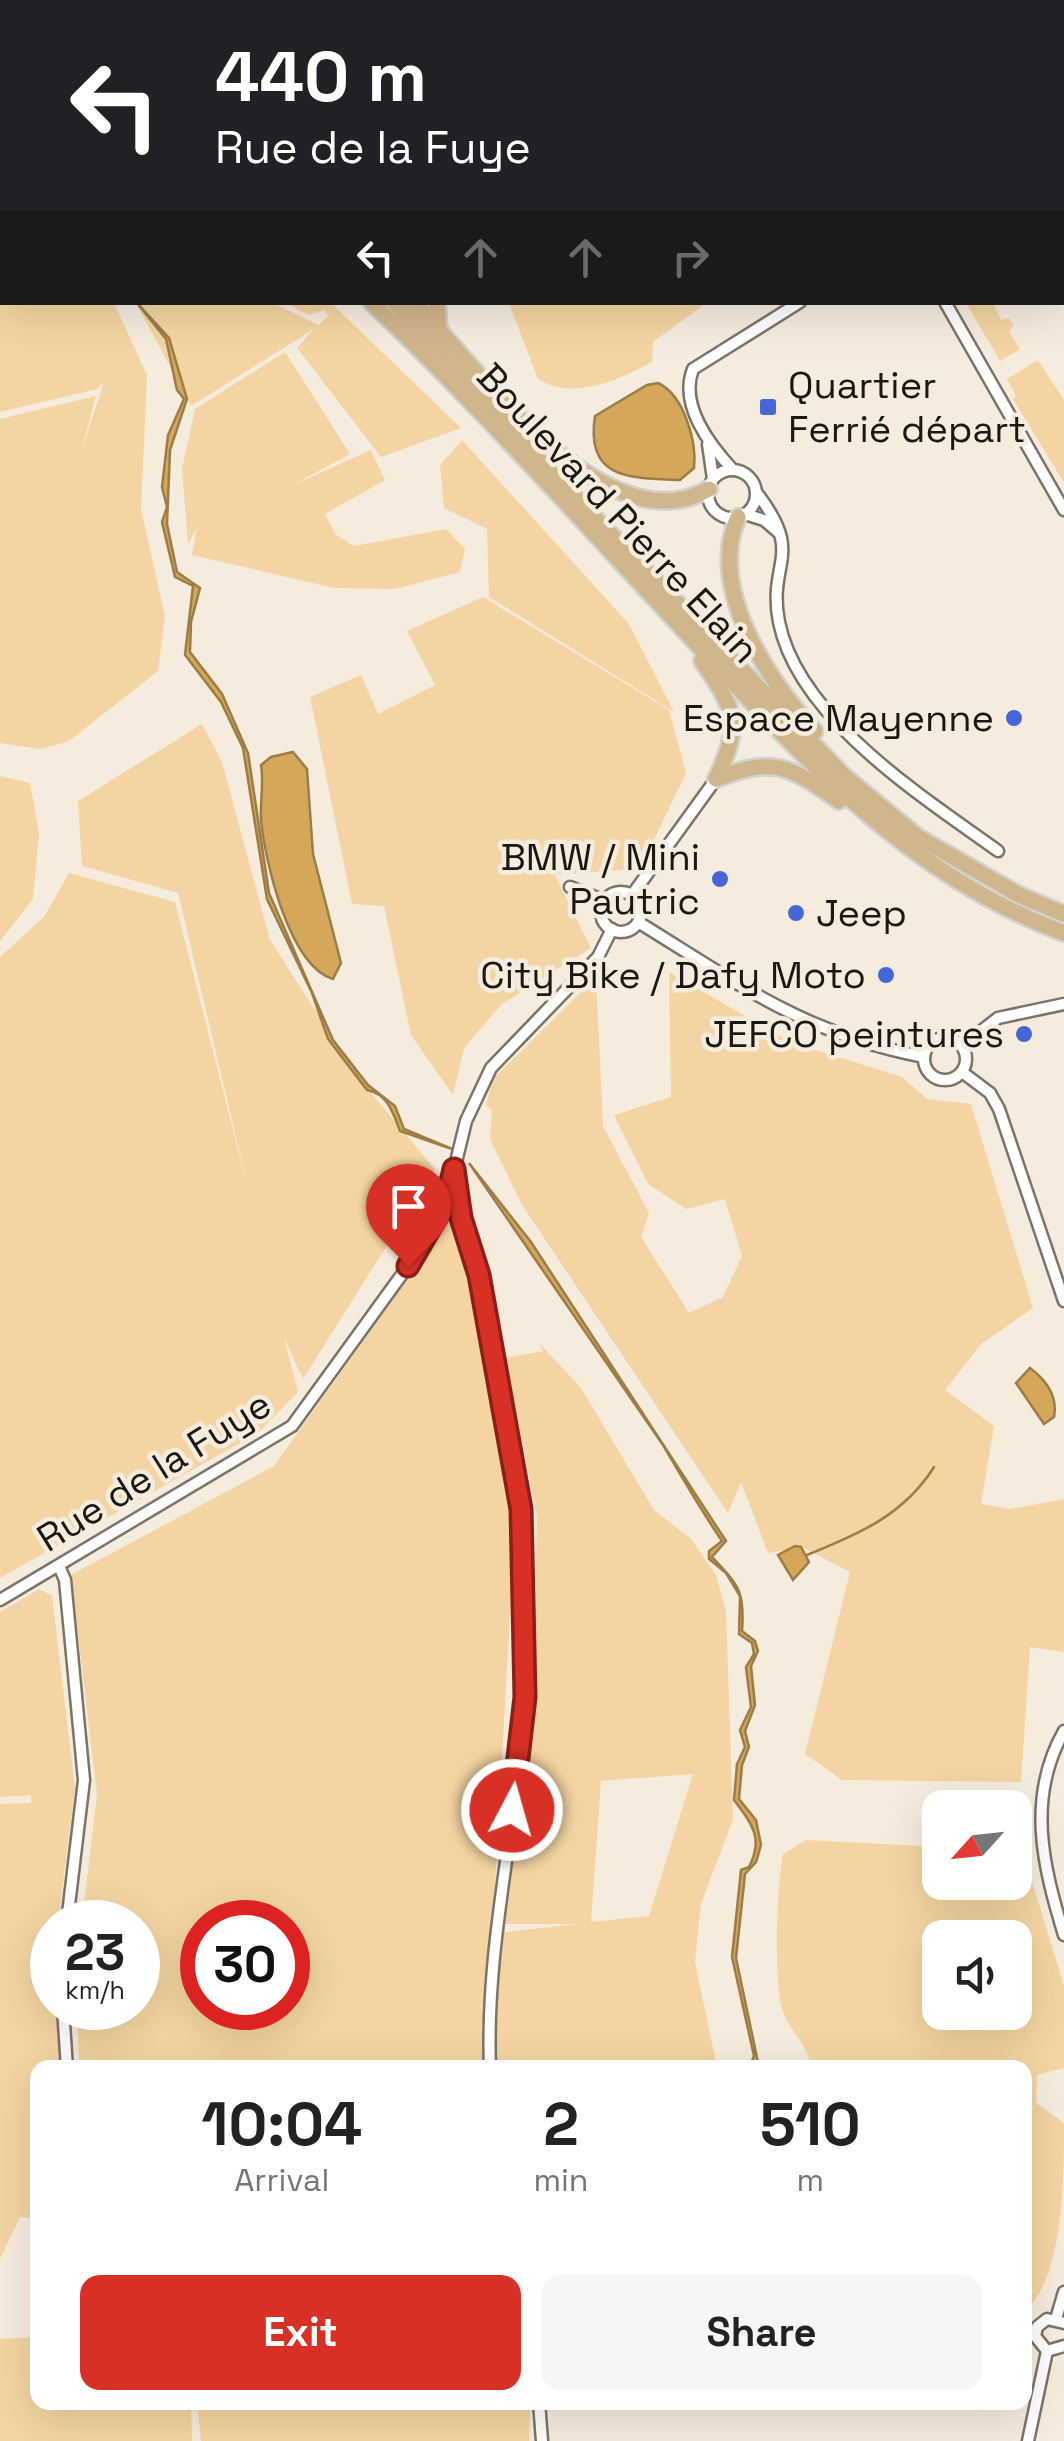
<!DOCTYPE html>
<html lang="en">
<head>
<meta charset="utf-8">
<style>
	:root { --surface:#fff; --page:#f6f6f6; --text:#222; --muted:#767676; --accent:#d93025 }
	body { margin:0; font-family:"Space Grotesk",sans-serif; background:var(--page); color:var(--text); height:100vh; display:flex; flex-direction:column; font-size:38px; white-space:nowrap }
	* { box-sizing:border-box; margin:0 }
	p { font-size:32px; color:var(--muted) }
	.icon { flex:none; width:55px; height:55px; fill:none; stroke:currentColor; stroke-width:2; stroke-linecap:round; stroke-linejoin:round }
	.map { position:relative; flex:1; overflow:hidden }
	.sheet { position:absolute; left:30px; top:2060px; width:1002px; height:350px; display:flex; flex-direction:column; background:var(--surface); border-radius:20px; box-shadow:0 10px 40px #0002 }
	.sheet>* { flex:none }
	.banner { position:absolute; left:0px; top:0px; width:1065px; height:305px; box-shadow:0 10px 40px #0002; background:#202124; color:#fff; overflow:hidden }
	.needle { width:65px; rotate:243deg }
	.buttons { position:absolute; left:922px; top:1790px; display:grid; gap:20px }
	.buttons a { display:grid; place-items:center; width:110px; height:110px; border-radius:20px; background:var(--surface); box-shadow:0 10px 40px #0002; font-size:50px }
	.speed { position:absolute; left:30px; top:1900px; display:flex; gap:20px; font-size:50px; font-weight:700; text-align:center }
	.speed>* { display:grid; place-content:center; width:130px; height:130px; border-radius:50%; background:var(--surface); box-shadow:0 10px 40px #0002; line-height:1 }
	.speed small { font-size:25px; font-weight:400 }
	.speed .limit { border:15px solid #d22; background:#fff; color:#111 }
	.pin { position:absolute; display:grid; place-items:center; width:85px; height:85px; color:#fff; margin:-102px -42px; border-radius:50% 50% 50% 0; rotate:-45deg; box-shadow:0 0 10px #0007 }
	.pin .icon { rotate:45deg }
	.me { position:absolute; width:110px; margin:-55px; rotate:6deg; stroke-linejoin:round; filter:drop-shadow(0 0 8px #0008) }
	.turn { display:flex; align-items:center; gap:35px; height:210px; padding:0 50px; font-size:45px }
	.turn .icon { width:130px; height:130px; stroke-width:2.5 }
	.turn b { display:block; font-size:70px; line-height:85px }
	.lanes { display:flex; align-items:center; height:95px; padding:0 50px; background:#0003; justify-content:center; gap:50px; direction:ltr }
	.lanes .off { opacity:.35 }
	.eta { display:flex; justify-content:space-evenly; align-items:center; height:170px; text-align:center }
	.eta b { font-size:60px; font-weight:700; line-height:70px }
	.action { display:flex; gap:20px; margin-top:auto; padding:20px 50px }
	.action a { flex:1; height:115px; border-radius:20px; background:var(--accent); color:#fff; font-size:40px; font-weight:700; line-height:115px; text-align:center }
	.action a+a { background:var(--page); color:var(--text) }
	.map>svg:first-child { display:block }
</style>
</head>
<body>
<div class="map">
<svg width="1064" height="2441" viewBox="0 0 1064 2441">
	<rect width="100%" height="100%" fill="#f6ecde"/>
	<!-- green -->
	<g fill="#f4d4a2" fill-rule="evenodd">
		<path d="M528,0H876L877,2H526Z"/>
		<path d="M0,112L2,302L114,303L147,375L141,509L165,616L158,671L69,741L40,749L0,743V419L96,396L81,452L104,382L97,389L0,412Z"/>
		<path d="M136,303H272L319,325L329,315L324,310L308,315L286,303H331L461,428L381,457L297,348L314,329L191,406Z"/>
		<path d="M509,303V302L706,303L653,342L652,362C619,380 574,401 538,379Z"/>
		<path d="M966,303H993L1001,320L1009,318L1014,325L1009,331L1020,349L1000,361Z"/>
		<path d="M285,352L350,454L293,485L371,450L385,480L325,514L336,535L354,546L446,529L465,549L460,572L395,589L334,588L192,555L197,527L188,544L182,469L195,409Z"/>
		<path d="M1038,360L1064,400V483L1013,399L1016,396L1007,379Z"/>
		<path d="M462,440L629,624L674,712L489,597L487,529L444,508L440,465Z"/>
		<path d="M483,597L669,710L686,773L651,846L623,870L555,875L591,948L502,1004L464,1048L453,1095L411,1035L384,906L352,904L310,697L361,675L378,714L435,685L407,631Z"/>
		<path d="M202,724L222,762L270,940L361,1081L435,1169L303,1379L284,1337L298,1392L258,1433L0,1578V957L44,917L69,873L175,902L250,1196L178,893L82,866L78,801Z"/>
		<path d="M0,776L30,783L39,833L33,899L0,941Z"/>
		<path d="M669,972L790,1042L902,1077L927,1099L971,1104L1033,1308L981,1344L945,1390L994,1426L981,1504L1010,1509L1064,1499V1652L1030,1647L1021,1782L842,1780L805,1754L850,1572L802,1547L768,1553L741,1482L728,1513L522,1205L490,1139L492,1111L486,1105L493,1079L596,977L603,1126L649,1213L641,1237L689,1313L723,1297L742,1256L725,1199L686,1209L648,1184L614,1115L671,1097Z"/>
		<path d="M454,1214L515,1522L485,2067H79L77,2008H138V1922H82L97,1794L71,1575L274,1466ZM202,1922H288V2008H202Z"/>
		<path d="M539,1343L581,1388L654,1510L691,1539L716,1575L726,1612L733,1819L701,1904L695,1962L717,2067L490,2068L498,1933L577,1924H499L532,1737L537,1517L506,1358L543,1351ZM693,1774L649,1916L591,1922L601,1781Z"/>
		<path d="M39,1589L52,1596L75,1787L58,1922H52V2008H57L60,2067L38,2068L37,2218L20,2217L0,2259V1804L31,1803V1795L0,1797V1612Z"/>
		<path d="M806,1840L940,1847V1882H1015V1851L1023,1852L1064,1986V2068L1037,2075L1036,2103L1064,2123C1064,2179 1064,2273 1026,2311L1025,2068L811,2067C806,2040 791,2034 783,2012C773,1981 777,1886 783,1854ZM940,1938H1015V2012H940Z"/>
		<path d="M37,2337L38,2402L191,2403L192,2441H0V2339Z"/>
		<path d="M197,2403H530L529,2441H201Z"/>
	</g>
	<!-- water -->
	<g fill="#d5a75b" stroke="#9d7c45" stroke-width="2.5">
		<path d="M137,303L169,338L187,399L170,450L167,524L177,572L200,588L191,622L190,652L222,694L248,753L269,893L333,1040L368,1085L395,1106L404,1129L452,1149L400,1131C393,1113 388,1094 367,1090L328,1039L312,993L267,899L243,748L221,702L185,655L193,586L175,577L162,522L167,507L162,487L168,435L184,399L177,390L166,339Z"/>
		<path d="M658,383C684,395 697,442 694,468L680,480C630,478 585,480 595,416L647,385Z"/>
		<path d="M293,752L307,769L313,854L341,963L333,979C289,966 265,861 261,820C260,802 264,783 261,765L271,757Z"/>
		<path d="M469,1163L531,1242L726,1541L712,1557C739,1586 745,1591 742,1631L755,1641L758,1651L751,1666L755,1705L745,1731L749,1747L742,1765L739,1799L756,1820L761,1845L756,1862L745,1874L736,1958L759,2067L750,2065L754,2056L732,1957L741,1870L749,1867C764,1838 752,1824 734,1800L737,1764L745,1747L740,1730L751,1707L746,1667L754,1654L752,1643L739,1634L740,1596L726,1573L709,1559V1551L722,1541C700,1509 683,1479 663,1445Z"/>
		<path d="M1030,1368C1046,1380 1058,1396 1054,1417L1044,1424L1016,1383Z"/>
		<path d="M795,1546L801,1547L809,1562L793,1580L778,1555Z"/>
	</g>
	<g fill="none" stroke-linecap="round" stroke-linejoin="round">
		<!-- stream -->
		<path stroke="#9d7c45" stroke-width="2.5" d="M807,1555C859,1534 904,1515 934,1467"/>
		<defs>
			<g id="street">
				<path d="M424,0L427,2"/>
				<path d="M253,2L254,0"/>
				<path d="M945,302L1064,510"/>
				<path d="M708,444L713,479"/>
				<path d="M733,470C709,444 679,405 693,369L800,302"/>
				<circle cx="732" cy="494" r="24"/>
				<path d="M756,492C806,556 767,561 779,622C798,718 923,797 998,851"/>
				<path d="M745,514L764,520L778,532"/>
				<path d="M570,887L605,901"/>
				<circle cx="621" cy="912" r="20"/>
				<path d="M632,895L716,779"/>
				<path d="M638,922C739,984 804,1034 924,1057"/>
				<circle cx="945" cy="1059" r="21"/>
				<path d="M962,1046L998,1018L1064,1004"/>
				<path d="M962,1072L990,1093L999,1109L1064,1301"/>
				<path d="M455,1175C460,1211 471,1243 479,1278C510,1415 533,1557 525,1698C518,1821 485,1944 490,2068"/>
				<path d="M59,1566L65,1580L84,1780L67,1922"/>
				<path d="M0,1600L292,1426L408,1266L447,1199L466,1121L491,1068L598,957L612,929"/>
				<path d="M1064,1731C1026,1798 1043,1866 1064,1935"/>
				<path d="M63,2008L67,2068"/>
				<path d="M1056,2319L1064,2292"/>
				<path d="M1064,2323L1047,2319L1037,2327L1035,2336L1047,2351L1064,2346"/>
				<path d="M539,2402L542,2441"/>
				<path d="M1028,2441L1047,2351"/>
			</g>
			<path id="secondary" d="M499,2L501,0"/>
			<g id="primary">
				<path d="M0,63L2,64"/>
				<path d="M0,82L2,83"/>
				<path d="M371,302C485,411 590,530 697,644C806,760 911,877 1064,933"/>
				<path d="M394,302L538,459L844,776L918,837L1019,895L1064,914"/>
				<path d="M414,302C476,367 605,549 709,489"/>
				<path d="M437,302L439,328"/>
				<path d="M738,517C707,587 767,681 815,731"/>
				<path d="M702,661C736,711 742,723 716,779"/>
				<path d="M716,779C775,756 789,766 839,801"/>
			</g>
		</defs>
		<!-- street casing -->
		<use href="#street" stroke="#7c7467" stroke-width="15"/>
		<!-- secondary casing -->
		<use href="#secondary" stroke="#7c7467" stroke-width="19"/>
		<!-- primary casing -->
		<use href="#primary" stroke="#d1d1d0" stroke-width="20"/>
		<!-- street -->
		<use href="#street" stroke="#fff" stroke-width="10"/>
		<!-- secondary -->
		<use href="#secondary" stroke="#e7dac5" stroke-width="14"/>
		<!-- primary -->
		<use href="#primary" stroke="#cfb68b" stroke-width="15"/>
	</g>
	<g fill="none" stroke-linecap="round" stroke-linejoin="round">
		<defs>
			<path id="route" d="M408,1266L447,1199L454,1169L461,1218L479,1275L521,1509L525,1697L512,1810"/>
		</defs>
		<!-- route casing -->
		<use href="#route" stroke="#8d1f18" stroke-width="25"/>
		<!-- route -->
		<use href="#route" stroke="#d93025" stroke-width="18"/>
	</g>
	<!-- markers -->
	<g fill="#4566d9" stroke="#f6ecde" stroke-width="4">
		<rect x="758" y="397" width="20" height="20" rx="5"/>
		<circle cx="1014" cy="718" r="10"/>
		<circle cx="720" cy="879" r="10"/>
		<circle cx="796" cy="913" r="10"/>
		<circle cx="886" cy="975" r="10"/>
		<circle cx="1024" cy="1034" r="10"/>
	</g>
	<g text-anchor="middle" stroke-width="9" stroke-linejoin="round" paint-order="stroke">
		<!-- poi labels -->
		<g font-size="38" fill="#1b1712" stroke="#f6ecde" text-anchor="end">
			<text x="788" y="398" text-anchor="start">Quartier<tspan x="788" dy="44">Ferrié départ</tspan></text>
			<text x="994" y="731">Espace Mayenne</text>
			<text x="700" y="870">BMW / Mini<tspan x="700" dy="44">Pautric</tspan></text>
			<text x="816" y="926" text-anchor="start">Jeep</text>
			<text x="866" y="988">City Bike / Dafy Moto</text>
			<text x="1004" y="1047">JEFCO peintures</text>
		</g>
		<!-- street labels -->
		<g font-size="38" fill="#1b1712" stroke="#f6ecde">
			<text transform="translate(618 513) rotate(47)" y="13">Boulevard Pierre Elain</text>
			<text transform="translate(154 1471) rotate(-32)" y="13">Rue de la Fuye</text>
		</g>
	</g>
</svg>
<div class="buttons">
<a><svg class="needle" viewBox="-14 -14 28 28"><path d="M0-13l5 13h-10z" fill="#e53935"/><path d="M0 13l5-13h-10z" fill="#767676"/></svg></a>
<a><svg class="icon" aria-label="sound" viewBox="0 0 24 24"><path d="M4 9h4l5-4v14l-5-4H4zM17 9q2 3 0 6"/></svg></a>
</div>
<div class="speed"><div>23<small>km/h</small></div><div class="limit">30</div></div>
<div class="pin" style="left:408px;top:1266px;background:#d93025"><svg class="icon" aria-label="arrive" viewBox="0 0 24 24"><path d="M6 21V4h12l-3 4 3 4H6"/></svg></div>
<svg class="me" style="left:512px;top:1810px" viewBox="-20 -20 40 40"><circle r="17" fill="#d93025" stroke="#fff" stroke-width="3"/><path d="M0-11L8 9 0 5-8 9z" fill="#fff"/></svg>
<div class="banner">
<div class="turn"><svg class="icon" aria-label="left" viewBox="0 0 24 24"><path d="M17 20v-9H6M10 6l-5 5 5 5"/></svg><div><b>440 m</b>Rue de la Fuye</div></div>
<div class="lanes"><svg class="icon" aria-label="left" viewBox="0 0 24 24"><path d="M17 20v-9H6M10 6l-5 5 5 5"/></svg><svg class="icon off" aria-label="ahead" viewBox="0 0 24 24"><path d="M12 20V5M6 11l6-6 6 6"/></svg><svg class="icon off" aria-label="ahead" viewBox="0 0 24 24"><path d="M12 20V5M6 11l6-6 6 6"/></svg><svg class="icon off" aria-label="right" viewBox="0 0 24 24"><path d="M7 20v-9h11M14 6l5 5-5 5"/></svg></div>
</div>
<section class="sheet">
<div class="eta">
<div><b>10:04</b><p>Arrival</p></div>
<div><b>2</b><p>min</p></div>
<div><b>510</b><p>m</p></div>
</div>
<div class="action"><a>Exit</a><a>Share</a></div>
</section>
</div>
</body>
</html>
